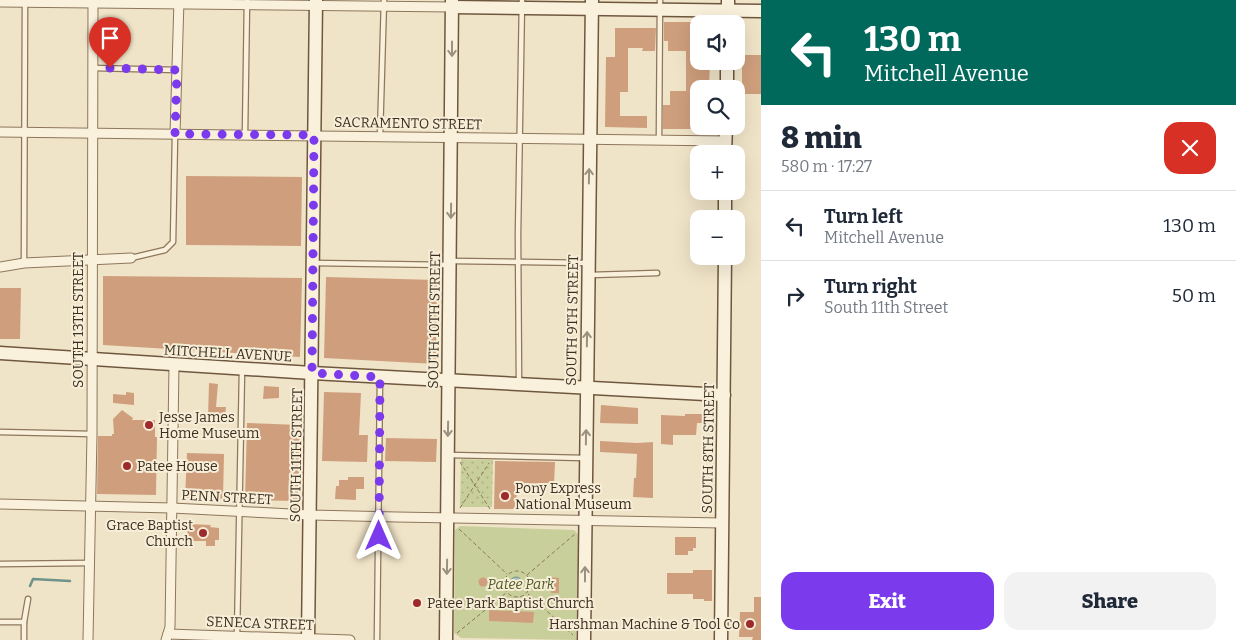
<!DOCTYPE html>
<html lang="en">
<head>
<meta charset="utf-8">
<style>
	:root { --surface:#fff; --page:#f2f2f3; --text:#1f2937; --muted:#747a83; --line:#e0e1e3; --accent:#7c3aed }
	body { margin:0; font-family:Bitter,serif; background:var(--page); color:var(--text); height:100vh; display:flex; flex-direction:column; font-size:19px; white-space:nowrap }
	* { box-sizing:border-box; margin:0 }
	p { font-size:16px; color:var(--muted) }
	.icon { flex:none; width:28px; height:28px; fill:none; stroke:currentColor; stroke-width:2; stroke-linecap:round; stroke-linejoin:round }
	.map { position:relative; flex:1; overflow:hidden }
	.sheet { display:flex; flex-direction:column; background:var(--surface); width:475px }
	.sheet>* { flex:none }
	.banner { background:#00695c; color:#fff; overflow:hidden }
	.buttons { position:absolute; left:690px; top:15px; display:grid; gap:10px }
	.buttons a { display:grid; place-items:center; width:55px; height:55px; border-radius:10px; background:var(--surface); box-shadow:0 5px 20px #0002; font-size:25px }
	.pin { position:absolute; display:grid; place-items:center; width:42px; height:42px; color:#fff; margin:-51px -21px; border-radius:50% 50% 50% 0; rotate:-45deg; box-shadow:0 0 5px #0007 }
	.pin .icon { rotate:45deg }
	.me { position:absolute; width:55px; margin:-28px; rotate:0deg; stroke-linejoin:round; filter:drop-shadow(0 0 4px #0008) }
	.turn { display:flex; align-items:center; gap:18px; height:105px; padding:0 20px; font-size:22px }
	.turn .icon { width:65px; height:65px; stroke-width:2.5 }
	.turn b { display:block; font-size:35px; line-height:42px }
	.round { display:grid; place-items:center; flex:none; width:52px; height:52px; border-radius:15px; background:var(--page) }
	.summary { display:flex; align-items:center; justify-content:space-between; height:85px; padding:0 20px }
	h1 { font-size:30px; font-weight:800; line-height:38px }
	.primary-button { display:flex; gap:10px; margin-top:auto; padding:10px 20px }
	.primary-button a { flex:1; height:58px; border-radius:15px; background:var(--accent); color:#fff; font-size:20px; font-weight:800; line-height:58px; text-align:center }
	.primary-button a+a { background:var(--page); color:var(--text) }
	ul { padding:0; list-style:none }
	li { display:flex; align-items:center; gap:15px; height:70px; padding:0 20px; border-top:1px solid var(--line) }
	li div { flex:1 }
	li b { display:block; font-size:19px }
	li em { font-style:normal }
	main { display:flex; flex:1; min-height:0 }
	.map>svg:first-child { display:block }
</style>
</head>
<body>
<main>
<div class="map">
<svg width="761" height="640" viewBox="0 0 761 640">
	<defs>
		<pattern id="garden-dots" width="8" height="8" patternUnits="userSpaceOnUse" patternTransform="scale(1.25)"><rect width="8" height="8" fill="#c9cf9b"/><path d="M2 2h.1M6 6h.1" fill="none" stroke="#aeb285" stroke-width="1.8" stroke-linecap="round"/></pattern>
		<pattern id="water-waves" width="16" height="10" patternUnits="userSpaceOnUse" patternTransform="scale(1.25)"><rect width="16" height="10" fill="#a9c4bc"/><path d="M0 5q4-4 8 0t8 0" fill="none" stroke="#8ba098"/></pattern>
	</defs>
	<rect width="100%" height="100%" fill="#f0e4c8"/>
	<!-- park -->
	<path fill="#c9cf9b" d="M460,526L574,530L579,535L576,640L461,638L454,633L455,530Z"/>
	<!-- garden -->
	<path fill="url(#garden-dots)" d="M461,459L493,460L492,507H460Z"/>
	<!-- water -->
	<circle fill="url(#water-waves)" stroke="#6f938a" cx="516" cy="583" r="6"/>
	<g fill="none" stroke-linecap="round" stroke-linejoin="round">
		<!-- stream -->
		<path stroke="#6f938a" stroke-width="2.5" d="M30,586L33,579L70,581"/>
	</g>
	<!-- building -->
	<g fill="#cf9f7d">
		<path d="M664,22H699V61H710L709,89H699V129H663V105H670V91H686V51H668V41H664Z"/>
		<path d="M615,28H656L655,51H642L643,48H628V92H620V116H647V128L605,127L606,57H615Z"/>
		<rect x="742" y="55" width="19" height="39"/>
		<path d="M186,176L302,177L301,246L186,245Z"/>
		<path d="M103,276L302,278L300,357L103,345Z"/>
		<path d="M326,277L437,280L436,364L324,358Z"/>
		<path d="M0,288H21L20,339H0Z"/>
		<path d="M209,383L218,384L216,407H226L225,418L208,417Z"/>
		<path d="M264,386L279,387V398L263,399Z"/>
		<path d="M126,392L134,393V405L113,403V394L126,395Z"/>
		<path d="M324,392L361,393L359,435H368L367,462L322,461Z"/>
		<path d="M601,405L638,408V424L600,423Z"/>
		<path d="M122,410L133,418L132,420H155V437H157L156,495L97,494L98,436H112V434H114L113,419Z"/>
		<path d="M685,414H703V423H697L696,435H673V445L661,444V415L685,416Z"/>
		<path d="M247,423L300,425L298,501L245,500Z"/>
		<path d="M386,438L437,439L436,462L385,461Z"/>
		<path d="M600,441L637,443L653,442V498L633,497L634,478H636L637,454L600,452Z"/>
		<path d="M187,453L224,454L223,499L185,498Z"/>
		<path d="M495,461L555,462L554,484L517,483L516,509H494Z"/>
		<path d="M348,477H364V489H356V500L335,499L336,486H339V480H348Z"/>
		<path d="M188,524L211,525L210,527L219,528V540H215V546H206V541H193V548H183L184,539H187Z"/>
		<path d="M675,537H696V548H693V551H688V555H675Z"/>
		<path d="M693,570H712V601H704V599H693V594H667V573H693Z"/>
		<path d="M551,577L559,578V593H551Z"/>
		<circle cx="483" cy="582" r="4.5"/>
		<path d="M754,597H761V640H752L753,637H739L740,612H754Z"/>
		<path d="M489,610L534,612L533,623L489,621Z"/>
	</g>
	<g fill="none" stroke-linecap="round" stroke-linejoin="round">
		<defs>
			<g id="lane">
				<path d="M93,68L177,70"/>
				<path d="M245,134L247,0"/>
				<path d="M380,136L384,0"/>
				<path d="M659,140L660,0"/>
				<path d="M131,258L165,250L173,242L175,135"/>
				<path d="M452,261L587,263"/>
				<path d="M24,263L25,2"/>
				<path d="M314,263L449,265"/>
				<path d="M591,275L657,273"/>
				<path d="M519,383L518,235L522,0"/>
				<path d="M0,432L92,434"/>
				<path d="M449,455L584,458"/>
				<path d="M0,564L89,563"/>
				<path d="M0,622H24"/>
				<path d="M237,636L242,370"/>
				<path d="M24,640V622L28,599"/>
				<path d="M377,640L380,378"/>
			</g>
			<g id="street">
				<path d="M0,2L452,7"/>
				<path d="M0,132L726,141"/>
				<path d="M175,134L179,0"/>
				<path d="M0,267L24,263L131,258"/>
				<path d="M0,504L172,508L311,515L397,517L722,523"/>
				<path d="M168,634L350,640"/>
				<path d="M88,640L92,434L93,0"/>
				<path d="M166,640L170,627L174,365"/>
			</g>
			<g id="secondary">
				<path d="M452,7L761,11"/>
				<path d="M728,24V0"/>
				<path d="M727,89V61"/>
				<path d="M725,154L726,126"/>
				<path d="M725,219V191"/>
				<path d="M0,353L312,373L724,395"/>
				<path d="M308,640L316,0"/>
				<path d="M446,640L452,0"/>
				<path d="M584,640L592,0"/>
				<path d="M721,640L725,256"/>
			</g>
		</defs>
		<!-- lane casing -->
		<use href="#lane" stroke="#8d765c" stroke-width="7"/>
		<!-- street casing -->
		<use href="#street" stroke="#8d765c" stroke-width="11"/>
		<!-- secondary casing -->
		<use href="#secondary" stroke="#6f573f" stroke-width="15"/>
		<!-- path -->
		<g stroke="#8d765c" stroke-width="1" stroke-dasharray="4 2.5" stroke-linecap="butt">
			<path d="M460,462L490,509"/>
			<path d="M460,508L489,463"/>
			<path d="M459,529L507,574"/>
			<circle cx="517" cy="584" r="13"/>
			<path d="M527,575L575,534"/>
			<path d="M488,582L503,584"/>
			<path d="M528,594L573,635"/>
			<path d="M457,633L506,593"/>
		</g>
		<!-- lane -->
		<use href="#lane" stroke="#faf1dc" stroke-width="4.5"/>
		<!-- street -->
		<use href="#street" stroke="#faf1dc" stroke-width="9"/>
		<!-- secondary -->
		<use href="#secondary" stroke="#faf1dc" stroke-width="12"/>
	</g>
	<!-- one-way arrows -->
	<defs><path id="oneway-shaft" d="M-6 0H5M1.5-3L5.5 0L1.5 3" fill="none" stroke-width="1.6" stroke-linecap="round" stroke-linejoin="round" transform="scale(1.25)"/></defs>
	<g stroke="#9c907e">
		<use href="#oneway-shaft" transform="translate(452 49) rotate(90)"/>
		<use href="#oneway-shaft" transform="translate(589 176) rotate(-89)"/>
		<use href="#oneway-shaft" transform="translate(451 211) rotate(91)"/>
		<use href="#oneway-shaft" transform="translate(587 339) rotate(-89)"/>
		<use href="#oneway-shaft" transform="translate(448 429) rotate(91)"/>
		<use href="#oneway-shaft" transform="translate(586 437) rotate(-89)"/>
		<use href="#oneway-shaft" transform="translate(447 567) rotate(91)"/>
		<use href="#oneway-shaft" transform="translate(585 574) rotate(-90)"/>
	</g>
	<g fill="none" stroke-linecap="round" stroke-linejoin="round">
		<!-- route -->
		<path stroke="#7c3aed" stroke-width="9" stroke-dasharray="0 16.2" d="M110,68L177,70L175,134L314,135L312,373L380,377L379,536"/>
	</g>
	<!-- markers -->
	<g fill="#9e2a2b" stroke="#f7eed8" stroke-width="2">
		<circle cx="149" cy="425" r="5"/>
		<circle cx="127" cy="466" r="5"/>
		<circle cx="505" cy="496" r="5"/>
		<circle cx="203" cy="533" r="5"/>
		<circle cx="417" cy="603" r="5"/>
		<circle cx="750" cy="624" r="5"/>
	</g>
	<g text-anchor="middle" stroke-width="4" stroke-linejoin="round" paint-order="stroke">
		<!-- street labels -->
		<g font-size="14" fill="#3d2e20" stroke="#f7eed8">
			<text transform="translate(408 123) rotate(1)" y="5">SACRAMENTO STREET</text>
			<text transform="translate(78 320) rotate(-90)" y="5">SOUTH 13TH STREET</text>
			<text transform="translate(434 320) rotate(-89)" y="5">SOUTH 10TH STREET</text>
			<text transform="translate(572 320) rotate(-89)" y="5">SOUTH 9TH STREET</text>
			<text transform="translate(228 353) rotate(3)" y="5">MITCHELL AVENUE</text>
			<text transform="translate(708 448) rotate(-89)" y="5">SOUTH 8TH STREET</text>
			<text transform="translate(296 455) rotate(-89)" y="5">SOUTH 11TH STREET</text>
			<text transform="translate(227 497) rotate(3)" y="5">PENN STREET</text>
			<text transform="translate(260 623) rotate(2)" y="5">SENECA STREET</text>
		</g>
		<!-- poi labels -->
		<g font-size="14" fill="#3d2e20" stroke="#f7eed8" text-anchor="start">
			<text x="159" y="422">Jesse James<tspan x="159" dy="16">Home Museum</tspan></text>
			<text x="137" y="471">Patee House</text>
			<text x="515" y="493">Pony Express<tspan x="515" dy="16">National Museum</tspan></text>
			<text x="193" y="530" text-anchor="end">Grace Baptist<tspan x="193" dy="16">Church</tspan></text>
			<text x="427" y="608">Patee Park Baptist Church</text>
			<text x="740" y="629" text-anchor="end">Harshman Machine &amp; Tool Co</text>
		</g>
		<!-- park labels -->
		<g font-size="14" font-style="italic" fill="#4d5a26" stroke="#f7eed8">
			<text x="521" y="589">Patee Park</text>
		</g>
	</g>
</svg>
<div class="buttons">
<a><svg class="icon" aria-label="sound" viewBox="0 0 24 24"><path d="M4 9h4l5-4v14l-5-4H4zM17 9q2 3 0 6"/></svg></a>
<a><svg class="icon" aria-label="search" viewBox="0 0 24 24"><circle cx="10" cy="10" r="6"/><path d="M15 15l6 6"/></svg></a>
<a>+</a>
<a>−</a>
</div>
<div class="pin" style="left:110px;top:68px;background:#d93025"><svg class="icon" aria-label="arrive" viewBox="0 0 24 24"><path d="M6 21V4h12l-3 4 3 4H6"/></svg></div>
<svg class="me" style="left:379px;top:536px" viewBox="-20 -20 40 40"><path d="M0-17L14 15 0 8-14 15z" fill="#7c3aed" stroke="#fff" stroke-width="4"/></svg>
</div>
<section class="sheet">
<div class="banner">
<div class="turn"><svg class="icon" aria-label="left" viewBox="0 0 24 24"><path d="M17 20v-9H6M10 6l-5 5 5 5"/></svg><div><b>130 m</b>Mitchell Avenue</div></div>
</div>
<div class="summary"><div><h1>8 min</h1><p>580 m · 17:27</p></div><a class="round" style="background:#d93025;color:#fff"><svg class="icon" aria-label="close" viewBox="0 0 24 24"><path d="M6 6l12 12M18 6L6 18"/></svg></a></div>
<ul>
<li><svg class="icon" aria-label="left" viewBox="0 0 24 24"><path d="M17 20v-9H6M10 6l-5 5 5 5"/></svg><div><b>Turn left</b><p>Mitchell Avenue</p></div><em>130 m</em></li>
<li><svg class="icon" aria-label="right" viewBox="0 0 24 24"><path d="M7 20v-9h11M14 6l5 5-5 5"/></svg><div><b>Turn right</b><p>South 11th Street</p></div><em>50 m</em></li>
</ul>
<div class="primary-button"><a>Exit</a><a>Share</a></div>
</section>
</main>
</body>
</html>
